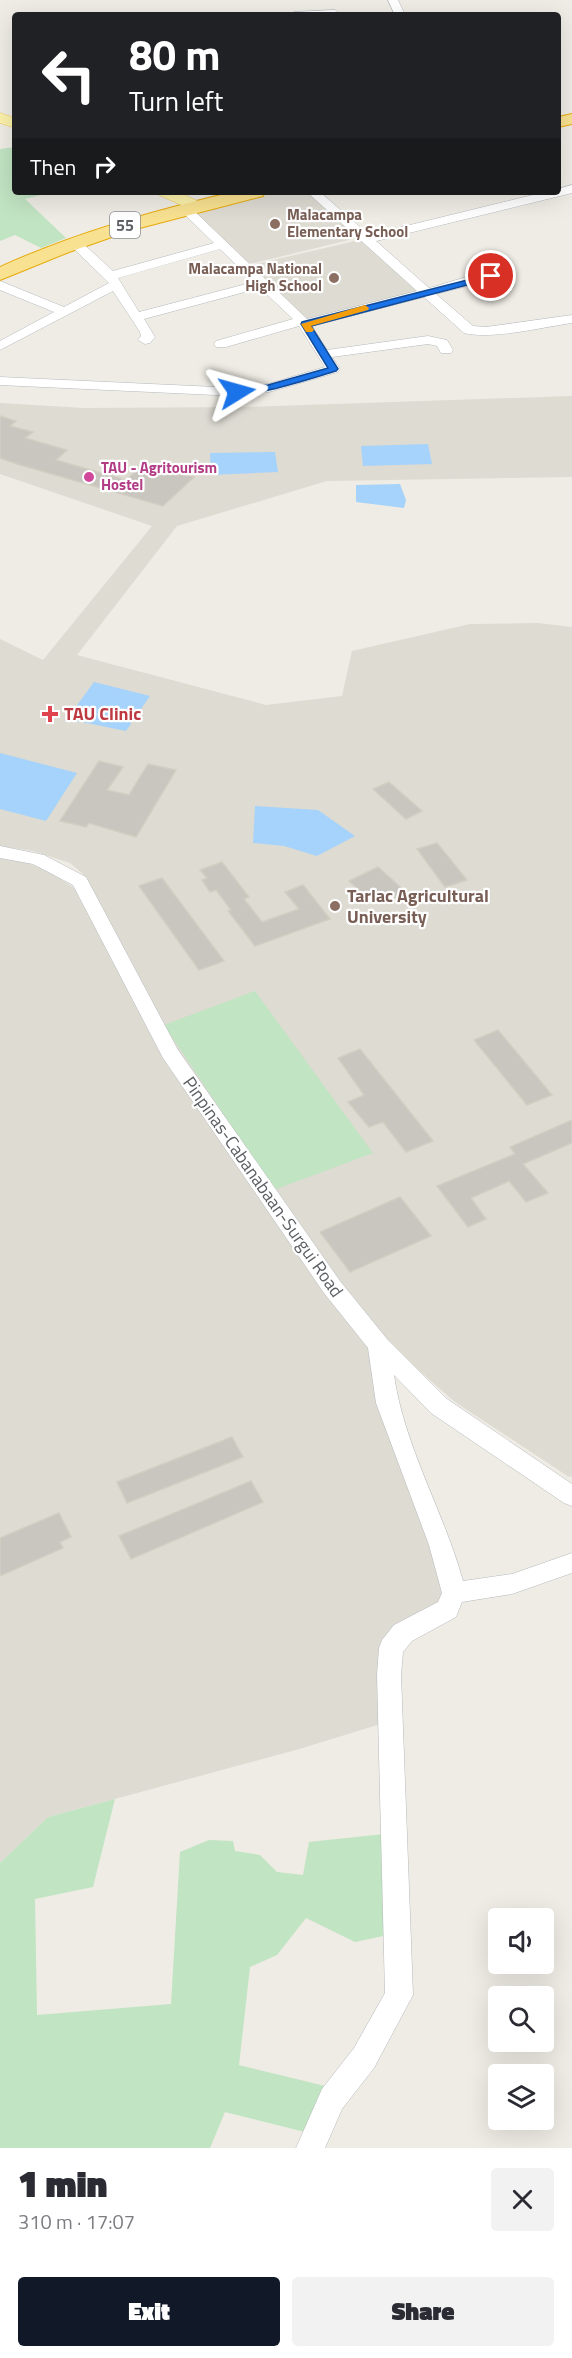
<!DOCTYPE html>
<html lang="en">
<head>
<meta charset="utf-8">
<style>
	:root { --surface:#fff; --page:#f2f2f3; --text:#2b2b33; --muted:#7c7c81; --accent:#111827 }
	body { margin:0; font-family:"Titillium Web",sans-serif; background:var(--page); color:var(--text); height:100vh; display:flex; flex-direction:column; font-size:22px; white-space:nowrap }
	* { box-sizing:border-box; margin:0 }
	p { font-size:20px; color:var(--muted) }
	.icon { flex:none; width:33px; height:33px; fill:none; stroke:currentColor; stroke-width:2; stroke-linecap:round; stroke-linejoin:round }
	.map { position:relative; height:2148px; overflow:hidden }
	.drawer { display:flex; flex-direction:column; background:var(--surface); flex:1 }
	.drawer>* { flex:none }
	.top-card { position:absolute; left:12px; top:12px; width:549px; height:183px; border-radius:6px; box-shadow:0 6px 24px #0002; background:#202124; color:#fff; overflow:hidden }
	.controls { position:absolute; left:488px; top:1908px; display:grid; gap:12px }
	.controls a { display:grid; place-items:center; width:66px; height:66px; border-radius:6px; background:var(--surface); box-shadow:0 6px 24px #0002; font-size:30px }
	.pin { position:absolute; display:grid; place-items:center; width:51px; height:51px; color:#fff; margin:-26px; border:3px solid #fff; border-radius:50%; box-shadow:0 2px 6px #0007 }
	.me { position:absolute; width:66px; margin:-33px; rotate:82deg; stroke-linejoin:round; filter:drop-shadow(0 0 4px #0008) }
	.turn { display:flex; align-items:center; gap:21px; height:126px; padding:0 18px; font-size:27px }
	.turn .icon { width:78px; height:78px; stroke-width:2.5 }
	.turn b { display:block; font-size:42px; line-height:51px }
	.then { display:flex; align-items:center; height:57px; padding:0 18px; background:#0003; gap:12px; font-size:22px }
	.round { display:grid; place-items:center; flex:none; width:63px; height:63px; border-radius:6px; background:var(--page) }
	.head { display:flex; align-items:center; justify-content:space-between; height:102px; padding:0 18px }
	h1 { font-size:36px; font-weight:800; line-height:45px }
	.cta { display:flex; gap:12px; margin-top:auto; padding:12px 18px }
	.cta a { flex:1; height:69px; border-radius:6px; background:var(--accent); color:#fff; font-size:24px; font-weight:800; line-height:69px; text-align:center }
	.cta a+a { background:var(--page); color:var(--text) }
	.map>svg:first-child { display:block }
</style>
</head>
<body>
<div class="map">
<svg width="572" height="2148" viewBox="0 0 572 2148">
	<rect width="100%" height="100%" fill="#eeece4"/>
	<!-- education -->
	<g fill="#dddbd2">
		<path d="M281,192H309L361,237L246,265L191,211Z"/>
		<path d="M364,239L421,291L304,321L247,266Z"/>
		<path d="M572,396V477L327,481L177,526L77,655L266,705L342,696L352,651L470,624L538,623L572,627V1476L569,1477L455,1402L383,1339L271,1189L180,1056L156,1017L83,874L70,863L33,851L0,846V639L43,660L152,526L0,474V403L84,408L245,407Z"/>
		<path d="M0,856L19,860L51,872L74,888L165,1058L374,1348L448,1591L440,1605L403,1627L384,1723L296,1750L48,1817L0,1863Z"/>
	</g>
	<!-- green -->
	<g fill="#c1e4c2">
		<path d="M15,147V192H53L25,199L66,238L41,248L15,235L0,241V149Z"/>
		<path d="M255,991L373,1153L274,1190L164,1025Z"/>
		<path d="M115,1799L93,1887L35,1899L37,2015L171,2004L180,1852L209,1840L233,1841L235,1851L260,1855L277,1872L303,1875L309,1842L384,1834L388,1935L355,1942L306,1918L277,1955L250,1967L239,2065L325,2086L305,2132L225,2112L210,2148H0V1863L48,1817Z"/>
	</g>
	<!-- water -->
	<g fill="#a6d3fb">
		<path d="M428,444L432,464L363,466L361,446Z"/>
		<path d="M275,452L278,472L211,475L210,453Z"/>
		<path d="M400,484L406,500L404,508L356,502V485Z"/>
		<path d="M94,682L150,696L126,731L67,719Z"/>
		<path d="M0,753L77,773L46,821L0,809Z"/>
		<path d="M255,806L318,810L355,836L317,856L284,846L253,843Z"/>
	</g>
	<!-- building -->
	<g fill="#c9c6c0" stroke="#d2cec2" stroke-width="1.5">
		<path d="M0,416L16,421L10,426L33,432L25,438L67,450L56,460L126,480L145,463L194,477L163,506L17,464L0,458Z"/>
		<path d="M99,761L123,767L107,790L129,795L148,764L176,770L136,837L89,823L86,827L60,821Z"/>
		<path d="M389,782L422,811L406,819L373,789Z"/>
		<path d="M437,843L467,880L445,887L417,849Z"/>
		<path d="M222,862L249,897L244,899L262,922L299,909L285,892L303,885L330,919L255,946L228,911L231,910L216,890L210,892L202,880L207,878L200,870Z"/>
		<path d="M378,867L406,892L383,903L375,896L369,899L349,881Z"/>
		<path d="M162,878L224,961L199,970L139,886Z"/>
		<path d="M498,1030L552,1095L527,1105L474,1040Z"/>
		<path d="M360,1049L433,1141L406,1152L383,1122L369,1127L348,1102L364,1095L338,1058Z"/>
		<path d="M572,1120V1143L523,1164L548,1193L526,1202L509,1181L471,1198L486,1219L468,1227L437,1186L515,1154L510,1147Z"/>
		<path d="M400,1197L431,1236L350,1272L320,1232Z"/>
		<path d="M232,1437L243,1457L127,1503L117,1482Z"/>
		<path d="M251,1481L263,1502L131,1559L119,1536Z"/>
		<path d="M59,1513L71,1537L60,1542L63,1548L0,1576V1538Z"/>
	</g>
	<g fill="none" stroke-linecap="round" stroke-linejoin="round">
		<defs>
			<g id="minor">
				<path d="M388,0H398L405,15H395Z"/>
				<path d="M335,10L341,15H289L294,12Z"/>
				<path d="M572,185V193L376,241L429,288C446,284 486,268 500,274C506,276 512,281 515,286L509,290L491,280L436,294L473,326L486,327L572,315V323C543,327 492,340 464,333L424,297L312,326L327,350L428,336L447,340L453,350L451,353H441L437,346L428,344L332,357L340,369L338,372L269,392L237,396L0,385V377L237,388L268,384L325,367L299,326L226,347H216L214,344L216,341L293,319L260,288L144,319L155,337L150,343L145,344L138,340L141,336L140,332L113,291L0,350V341L54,312L0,290V281L64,307L109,283L70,245L68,242L70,239H78L113,271L214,243L179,209L185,205L189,206L307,319L417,291L307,192H320L369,235L545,192H558V189ZM220,249L254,282L139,312L118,278Z"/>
				<path d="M0,846L44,855L86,877L178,1050L340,1281L387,1339L447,1399L572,1484V1506L564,1503L431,1413L394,1375C404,1446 444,1512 463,1581L512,1574L572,1553V1573L512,1594L462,1602L456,1617L412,1641L403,1652L401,1675L413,1995L374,2068L342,2109L325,2148H296L322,2089L354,2048L385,1993L377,1675L379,1648L382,1640L394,1625L438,1602L442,1593L429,1545L376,1403L368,1348L324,1293L163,1058L73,885L33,864L0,858Z"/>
			</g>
			<g id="major">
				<path d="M0,113L15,118V128L0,123Z"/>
				<path d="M157,192H178L202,203L204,206L202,209H190L159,195Z"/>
			</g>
			<g id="highway">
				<path d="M572,114V124L558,127V117Z"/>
				<path d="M233,192H265L263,196L132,230L69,252L0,280V267C75,233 153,211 233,192Z"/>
			</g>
		</defs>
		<!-- minor casing -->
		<use href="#minor" stroke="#b6b9bd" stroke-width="1"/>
		<!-- major casing -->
		<use href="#major" stroke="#ebc85f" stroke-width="1"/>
		<!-- highway casing -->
		<use href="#highway" stroke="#e7a90a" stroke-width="2"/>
		<!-- minor -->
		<use href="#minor" fill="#fff" fill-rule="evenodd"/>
		<!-- major -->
		<use href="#major" fill="#fbf1ab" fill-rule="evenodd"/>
		<!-- highway -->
		<use href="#highway" fill="#f8e190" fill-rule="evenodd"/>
	</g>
	<!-- route -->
	<path fill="#1a73e8" stroke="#114b97" stroke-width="1.5" d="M491,274H494V278L311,326L338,369L336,371C318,376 245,401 232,392L237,389L268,385L328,368L301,324L302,322Z"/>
	<!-- slow -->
	<path fill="#f59e0b" d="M365,305L369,308L368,310L311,326L314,330L312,332H306L301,324Z"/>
	<!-- markers -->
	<g fill="#8d6e63" stroke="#fff" stroke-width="2">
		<circle cx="275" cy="224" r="6"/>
		<circle cx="334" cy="278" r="6"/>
		<circle cx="335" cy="906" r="6"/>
	</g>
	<circle fill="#d1479c" stroke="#fff" stroke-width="2" cx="89" cy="477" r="6"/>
	<path fill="#e0444e" stroke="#fff" stroke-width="2" d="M47 705h6v6h6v6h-6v6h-6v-6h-6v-6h6z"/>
	<g text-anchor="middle" stroke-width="4.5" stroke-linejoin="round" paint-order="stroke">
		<!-- far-education labels -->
		<g font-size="15" font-weight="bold" fill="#785e54" stroke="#fff" text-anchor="start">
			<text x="287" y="220">Malacampa<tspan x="287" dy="17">Elementary School</tspan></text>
			<text x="322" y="274" text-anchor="end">Malacampa National<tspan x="322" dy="17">High School</tspan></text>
		</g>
		<!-- far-hotel labels -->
		<g font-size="15" font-weight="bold" fill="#b23c85" stroke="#fff" text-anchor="start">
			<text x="101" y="473">TAU - Agritourism<tspan x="101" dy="17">Hostel</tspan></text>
		</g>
		<!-- shield labels -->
		<rect fill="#fff" stroke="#8d8f92" stroke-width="1.5" x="110" y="212" width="30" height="26" rx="4.5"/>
		<g font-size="16" font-weight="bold" fill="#5c5f63">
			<text x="125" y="231">55</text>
		</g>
		<!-- health labels -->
		<g font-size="18" font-weight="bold" fill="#be3a42" stroke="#fff" text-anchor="start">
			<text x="64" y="720">TAU Clinic</text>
		</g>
		<!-- education labels -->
		<g font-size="18" font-weight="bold" fill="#785e54" stroke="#fff" text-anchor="start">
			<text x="347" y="902">Tarlac Agricultural<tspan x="347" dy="21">University</tspan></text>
		</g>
		<!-- street labels -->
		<g font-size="18" fill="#5c5f63" stroke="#fff">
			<text transform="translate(263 1187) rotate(55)" y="6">Pinpinas-Cabanabaan-Surgui Road</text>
		</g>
	</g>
</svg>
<div class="controls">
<a><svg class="icon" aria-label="sound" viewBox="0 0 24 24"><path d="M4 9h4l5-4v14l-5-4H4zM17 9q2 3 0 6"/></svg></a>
<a><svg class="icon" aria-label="search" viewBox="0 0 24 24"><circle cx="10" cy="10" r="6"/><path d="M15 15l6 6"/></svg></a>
<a><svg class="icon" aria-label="layers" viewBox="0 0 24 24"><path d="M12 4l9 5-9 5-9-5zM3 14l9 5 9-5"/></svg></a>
</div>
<div class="pin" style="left:491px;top:276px;background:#d93025"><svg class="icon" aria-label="arrive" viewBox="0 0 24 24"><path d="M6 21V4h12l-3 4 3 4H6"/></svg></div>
<svg class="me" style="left:237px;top:392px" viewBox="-20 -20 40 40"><path d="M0-17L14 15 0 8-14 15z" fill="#1a73e8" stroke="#fff" stroke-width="4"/></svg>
<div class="top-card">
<div class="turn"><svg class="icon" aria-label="left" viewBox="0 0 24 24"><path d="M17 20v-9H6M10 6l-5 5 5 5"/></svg><div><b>80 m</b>Turn left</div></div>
<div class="then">Then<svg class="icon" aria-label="right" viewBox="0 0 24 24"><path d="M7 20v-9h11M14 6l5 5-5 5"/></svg></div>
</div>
</div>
<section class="drawer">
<div class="head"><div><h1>1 min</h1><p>310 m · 17:07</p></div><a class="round"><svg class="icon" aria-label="close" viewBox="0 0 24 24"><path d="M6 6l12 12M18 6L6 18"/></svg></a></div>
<div class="cta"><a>Exit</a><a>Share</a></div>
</section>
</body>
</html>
